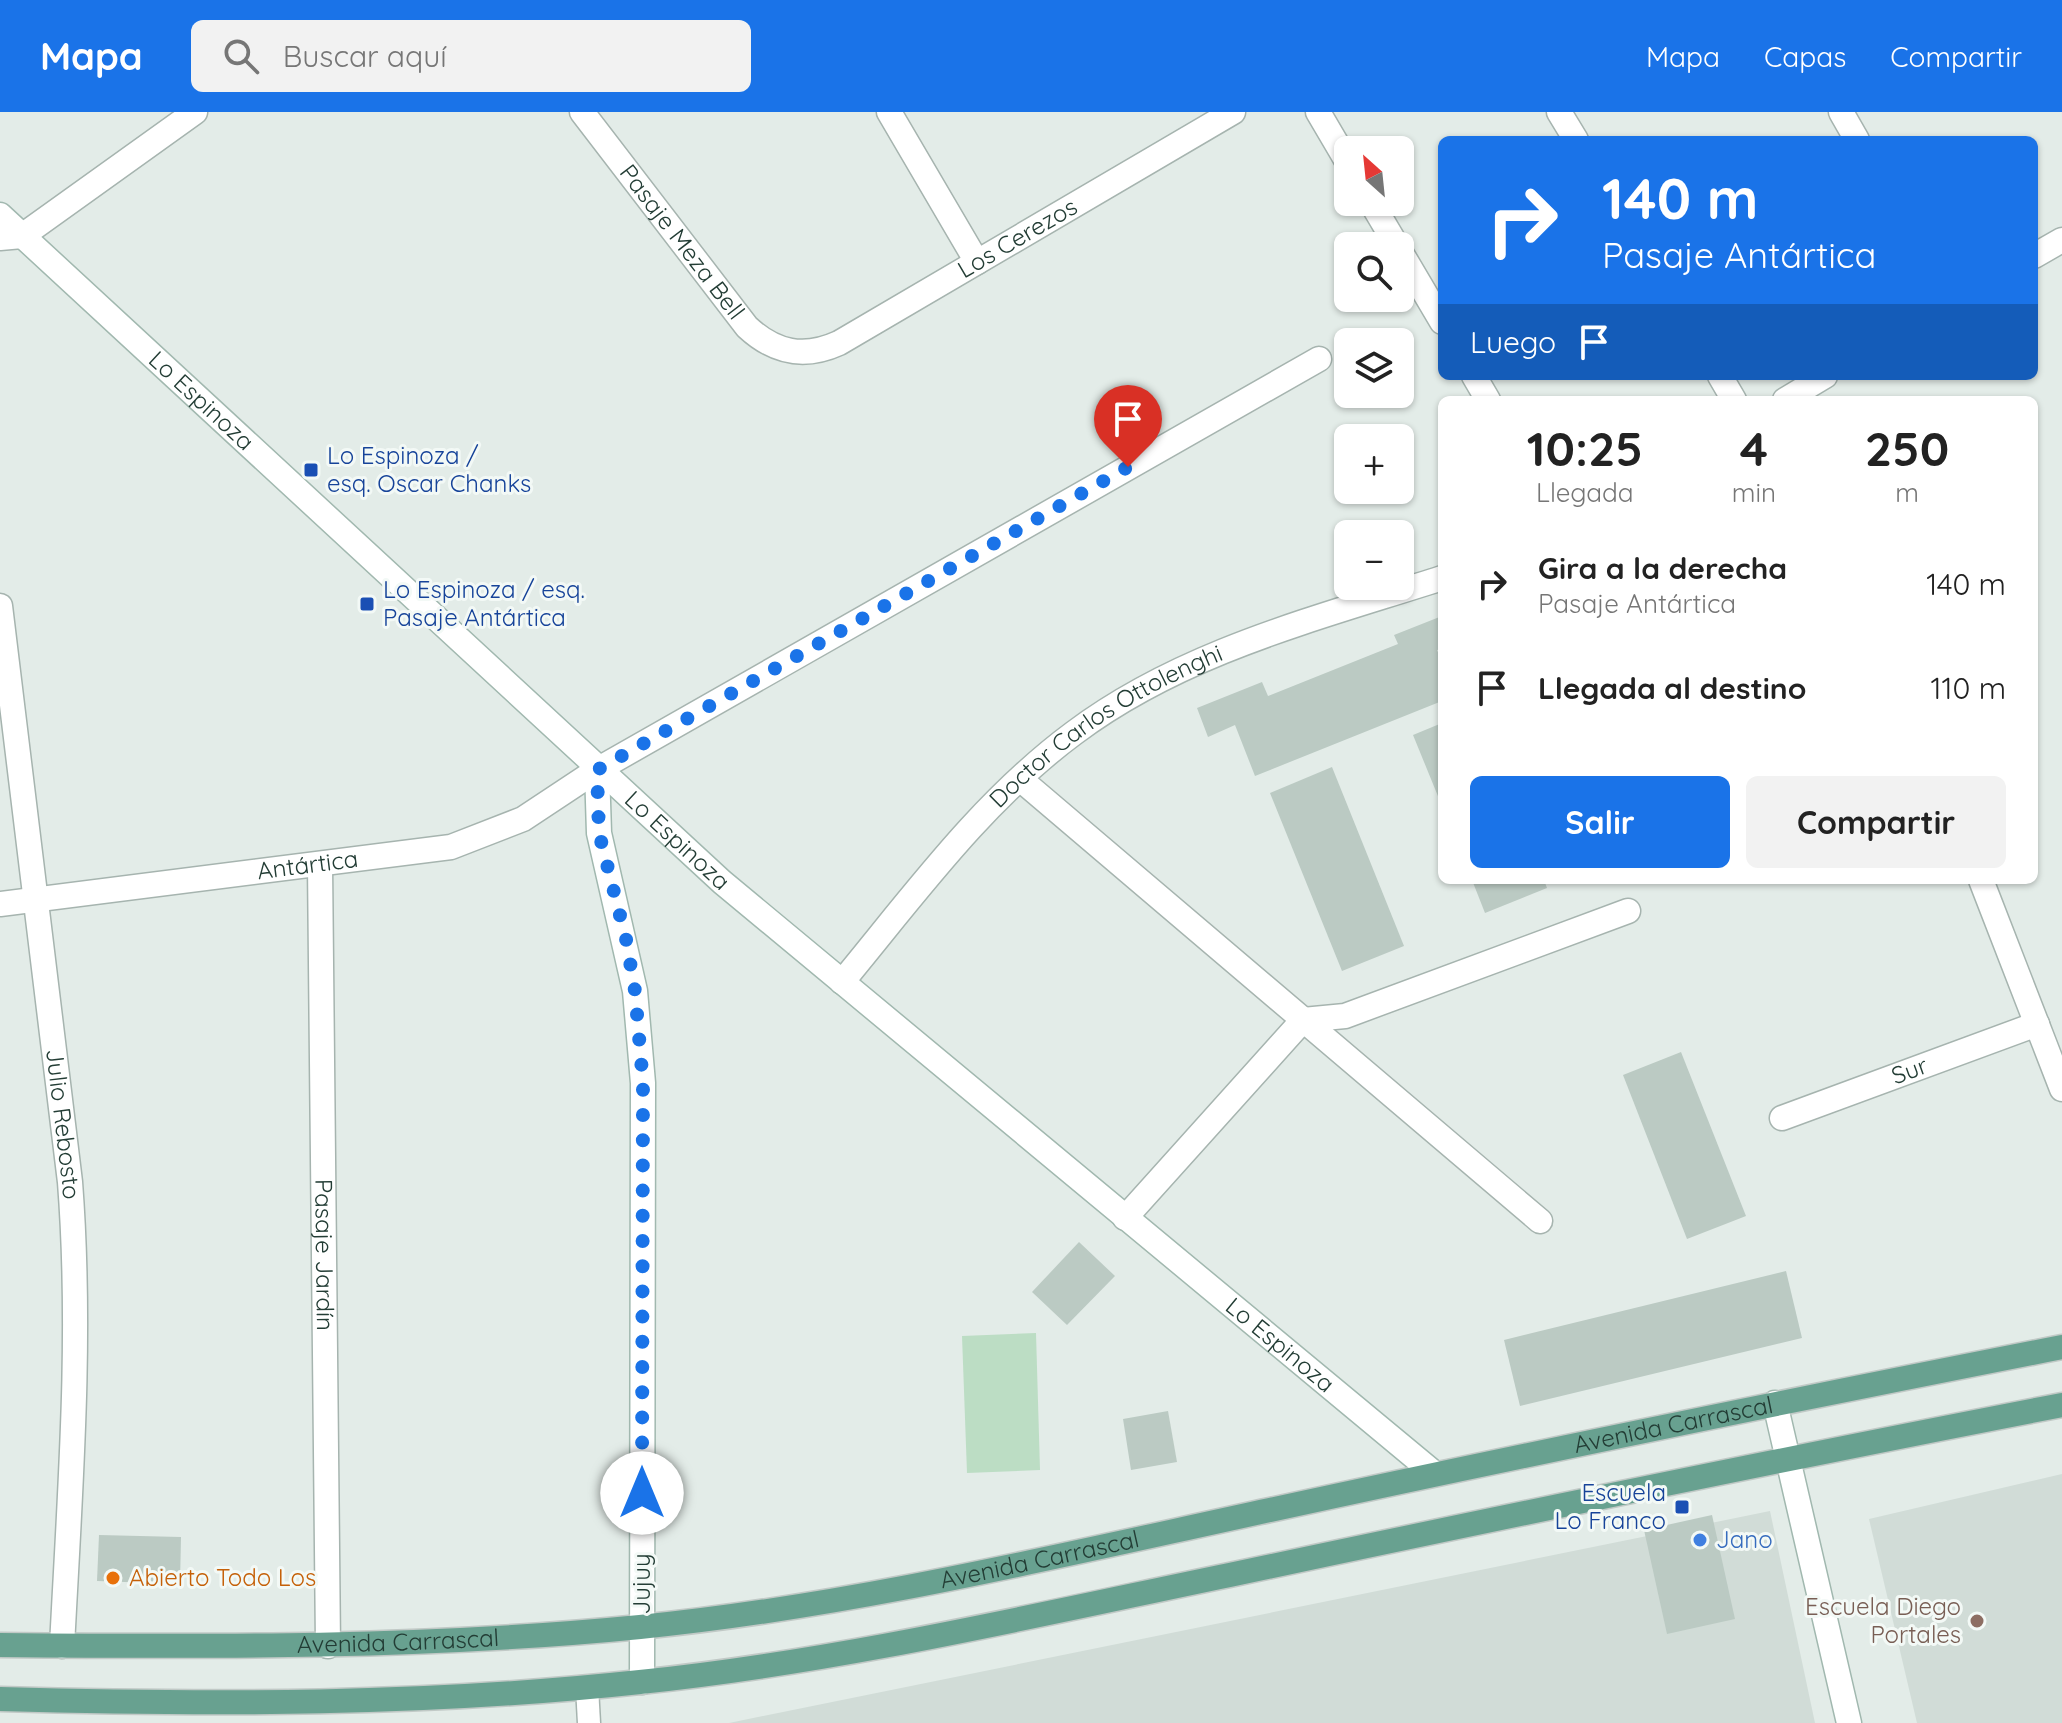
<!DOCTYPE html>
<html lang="es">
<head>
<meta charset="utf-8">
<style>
	:root { --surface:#fff; --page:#f2f2f2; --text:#222; --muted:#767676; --accent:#1a73e8 }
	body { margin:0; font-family:Quicksand,sans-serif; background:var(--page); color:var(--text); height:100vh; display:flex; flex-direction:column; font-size:30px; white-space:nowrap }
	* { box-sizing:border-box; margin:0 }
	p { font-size:26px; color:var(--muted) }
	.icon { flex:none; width:44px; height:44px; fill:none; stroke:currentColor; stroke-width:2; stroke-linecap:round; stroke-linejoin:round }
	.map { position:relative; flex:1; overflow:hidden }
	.sheet { position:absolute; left:1438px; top:284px; width:600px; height:488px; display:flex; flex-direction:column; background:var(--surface); border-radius:12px; box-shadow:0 2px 6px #0004 }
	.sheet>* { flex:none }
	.guide { position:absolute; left:1438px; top:24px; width:600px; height:244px; border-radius:12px; box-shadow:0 2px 6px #0004; background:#1a73e8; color:#fff; overflow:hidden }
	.needle { width:52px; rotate:333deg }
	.tools { position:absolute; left:1334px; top:24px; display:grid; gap:16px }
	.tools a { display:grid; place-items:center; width:80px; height:80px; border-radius:12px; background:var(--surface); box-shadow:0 2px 6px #0004; font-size:40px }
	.pin { position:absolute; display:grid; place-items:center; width:68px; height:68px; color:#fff; margin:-82px -34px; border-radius:50% 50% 50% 0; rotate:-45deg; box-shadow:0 0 8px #0007 }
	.pin .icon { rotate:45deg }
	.me { position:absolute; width:88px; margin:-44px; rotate:0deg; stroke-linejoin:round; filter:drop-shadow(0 0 6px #0008) }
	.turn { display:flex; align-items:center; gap:28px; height:168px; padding:0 32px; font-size:36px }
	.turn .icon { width:104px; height:104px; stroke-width:2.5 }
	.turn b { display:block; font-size:56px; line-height:68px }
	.then { display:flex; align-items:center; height:76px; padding:0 32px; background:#0003; gap:16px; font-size:30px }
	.eta { display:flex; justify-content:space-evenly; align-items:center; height:136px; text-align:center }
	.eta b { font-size:48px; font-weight:700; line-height:56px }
	.action { display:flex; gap:16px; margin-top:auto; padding:16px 32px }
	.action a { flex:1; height:92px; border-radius:12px; background:var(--accent); color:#fff; font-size:32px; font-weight:700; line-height:92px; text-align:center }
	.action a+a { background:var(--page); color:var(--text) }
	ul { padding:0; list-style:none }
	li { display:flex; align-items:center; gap:24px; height:104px; padding:0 32px }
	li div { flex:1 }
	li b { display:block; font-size:30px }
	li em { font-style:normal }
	header { display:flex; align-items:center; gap:48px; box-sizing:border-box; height:112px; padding:0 40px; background:var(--accent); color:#fff }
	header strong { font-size:38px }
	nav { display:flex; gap:44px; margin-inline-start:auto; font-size:28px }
	.search { width:560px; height:72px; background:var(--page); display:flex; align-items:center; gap:20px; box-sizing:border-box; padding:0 28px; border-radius:12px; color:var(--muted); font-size:30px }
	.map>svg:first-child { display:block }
</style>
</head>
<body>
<header>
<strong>Mapa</strong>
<div class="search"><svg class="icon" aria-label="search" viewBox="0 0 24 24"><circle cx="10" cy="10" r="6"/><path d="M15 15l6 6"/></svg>Buscar aquí</div>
<nav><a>Mapa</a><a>Capas</a><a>Compartir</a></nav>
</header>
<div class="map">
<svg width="2062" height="1611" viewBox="0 0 2062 1611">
	<rect width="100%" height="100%" fill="#e3ece8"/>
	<!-- built -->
	<g fill="#d1dcd7">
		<path d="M2062,1362V1611H1917L1869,1407Z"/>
		<path d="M1770,1399L1815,1611H729Z"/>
	</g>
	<!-- green -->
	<path fill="#bcddc4" d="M1036,1221L1040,1358L967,1361L962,1224Z"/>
	<!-- building -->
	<g fill="#bbcac3">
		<path d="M1442,504V537L1437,538L1442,550V589L1255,664L1235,613L1208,625L1197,596L1262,570L1268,584L1398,532L1394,523Z"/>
		<path d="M1442,611V694L1413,623Z"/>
		<path d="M1332,655L1404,834L1342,859L1270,681Z"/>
		<path d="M1472,768H1544L1547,776L1485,801Z"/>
		<path d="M1681,940L1746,1104L1687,1127L1623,963Z"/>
		<path d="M1079,1130L1115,1164L1067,1213L1032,1180Z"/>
		<path d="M1786,1159L1802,1226L1520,1294L1504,1228Z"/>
		<path d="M1168,1299L1177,1350L1131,1358L1123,1307Z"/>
		<path d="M1712,1403L1735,1507L1667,1522L1644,1418Z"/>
		<path d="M99,1423L181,1425L180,1472L97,1469Z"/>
	</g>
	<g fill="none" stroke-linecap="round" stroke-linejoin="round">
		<defs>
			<path id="service" d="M587,1575L589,1611"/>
			<g id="minor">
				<path id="s1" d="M582,0L747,215C775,241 804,247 839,231L1233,0"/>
				<path d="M889,0L977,150"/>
				<path d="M1318,0L1348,51"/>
				<path d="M1559,0L1576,28"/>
				<path d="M1841,0L1857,28"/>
				<path d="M1371,90L1397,134"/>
				<path d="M0,126L22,124L195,0"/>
				<path d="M1400,139L1442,210"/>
				<path d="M2034,144L2062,128"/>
				<path d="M1474,264L1488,288"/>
				<path d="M1720,264L1734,288"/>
				<path d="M1785,288L1825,264"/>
				<path id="s2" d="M0,494L70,1070C82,1225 70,1379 62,1534"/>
				<path d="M1020,667L1540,1109"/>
				<path id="s3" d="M320,753L328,1534"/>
				<path d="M1981,768L2062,977"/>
				<path id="s4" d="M0,792L451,735L523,707L597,658L1319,247"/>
				<path id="s5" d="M842,870C914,783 982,689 1074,621C1182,540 1315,507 1442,466"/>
				<path id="s6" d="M1782,1006L2037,912"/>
				<path d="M1125,1106L1303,908L1345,904L1628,799"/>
			</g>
			<g id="secondary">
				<path id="s7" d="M0,103L722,770L1435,1362"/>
				<path d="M597,658L599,721L635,879L643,971L642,1570"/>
				<path d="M1775,1291L1849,1611"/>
			</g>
			<g id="primary">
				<path id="s8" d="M0,1533C214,1535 427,1536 640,1515C852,1494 1062,1443 1270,1398C1533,1341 1797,1287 2062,1235"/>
				<path d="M0,1587C213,1593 427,1593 640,1570C842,1549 1041,1502 1239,1461C1513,1403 1787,1346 2062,1293"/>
			</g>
		</defs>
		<!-- service casing -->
		<use href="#service" stroke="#a6b4af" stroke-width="25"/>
		<!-- minor casing -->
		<use href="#minor" stroke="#a6b4af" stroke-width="27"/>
		<!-- secondary casing -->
		<use href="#secondary" stroke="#a1b8af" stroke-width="27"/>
		<!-- primary casing -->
		<use href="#primary" stroke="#c1c9c6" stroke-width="27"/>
		<!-- service -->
		<use href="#service" stroke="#fff" stroke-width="22"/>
		<!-- minor -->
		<use href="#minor" stroke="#fff" stroke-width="24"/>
		<!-- secondary -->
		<use href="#secondary" stroke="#fff" stroke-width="24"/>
		<!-- primary -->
		<use href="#primary" stroke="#68a190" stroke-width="24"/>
	</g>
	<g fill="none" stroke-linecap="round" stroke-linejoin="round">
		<!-- route -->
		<path stroke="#1a73e8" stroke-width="14" stroke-dasharray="0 25.2" d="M642,1381L643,971L635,879L626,827L599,721L597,658L1128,355"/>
	</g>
	<!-- markers -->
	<g fill="#1a4fb4" stroke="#f3f9f6" stroke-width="3">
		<rect x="303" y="350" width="16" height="16" rx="4"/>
		<rect x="359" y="484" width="16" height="16" rx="4"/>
		<rect x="1674" y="1387" width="16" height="16" rx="4"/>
	</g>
	<circle fill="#3f7fe0" stroke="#f3f9f6" stroke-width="3" cx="1700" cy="1428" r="8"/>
	<circle fill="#e8710a" stroke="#f3f9f6" stroke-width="3" cx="113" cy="1466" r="8"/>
	<circle fill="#8d6e63" stroke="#f3f9f6" stroke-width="3" cx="1977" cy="1509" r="8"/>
	<g text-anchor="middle" stroke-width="6" stroke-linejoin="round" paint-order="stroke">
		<!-- street labels -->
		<g font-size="24" fill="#233d35" stroke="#f3f9f6">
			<text dy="8" stroke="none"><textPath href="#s1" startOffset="578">Los Cerezos</textPath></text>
			<text dy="8" stroke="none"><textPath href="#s1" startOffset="164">Pasaje Meza Bell</textPath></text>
			<text dy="8" stroke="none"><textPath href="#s7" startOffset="274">Lo Espinoza</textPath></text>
			<text dy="8" stroke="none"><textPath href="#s5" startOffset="372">Doctor Carlos Ottolenghi</textPath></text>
			<text dy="8" stroke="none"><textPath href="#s7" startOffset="922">Lo Espinoza</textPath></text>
			<text dy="8" stroke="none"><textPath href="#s4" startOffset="310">Antártica</textPath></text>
			<text dy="8" stroke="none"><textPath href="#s6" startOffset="136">Sur</textPath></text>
			<text dy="8" stroke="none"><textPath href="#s2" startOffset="522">Julio Rebosto</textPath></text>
			<text dy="8" stroke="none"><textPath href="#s3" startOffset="390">Pasaje Jardín</textPath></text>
			<text dy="8" stroke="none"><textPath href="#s7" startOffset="1708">Lo Espinoza</textPath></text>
			<text dy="8" stroke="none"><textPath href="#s8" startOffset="1694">Avenida Carrascal</textPath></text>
			<text dy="8" stroke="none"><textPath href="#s8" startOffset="1046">Avenida Carrascal</textPath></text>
			<text transform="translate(642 1472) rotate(-90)" y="8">Jujuy</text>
			<text dy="8" stroke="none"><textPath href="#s8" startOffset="398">Avenida Carrascal</textPath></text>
		</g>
		<!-- transit labels -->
		<g font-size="24" fill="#164399" stroke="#f3f9f6" text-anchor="start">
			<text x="327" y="352">Lo Espinoza /<tspan x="327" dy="28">esq. Oscar Chanks</tspan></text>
			<text x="383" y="486">Lo Espinoza / esq.<tspan x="383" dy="28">Pasaje Antártica</tspan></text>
			<text x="1666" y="1389" text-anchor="end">Escuela<tspan x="1666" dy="28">Lo Franco</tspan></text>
		</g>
		<!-- shop labels -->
		<g font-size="24" fill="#366cbe" stroke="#f3f9f6" text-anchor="start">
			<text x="1716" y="1436">Jano</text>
		</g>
		<!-- food labels -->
		<g font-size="24" fill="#c56008" stroke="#f3f9f6" text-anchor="start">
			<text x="129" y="1474">Abierto Todo Los</text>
		</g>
		<!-- education labels -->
		<g font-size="24" fill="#785e54" stroke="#f3f9f6" text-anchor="end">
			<text x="1961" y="1503">Escuela Diego<tspan x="1961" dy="28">Portales</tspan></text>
		</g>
	</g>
</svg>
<div class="tools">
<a><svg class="needle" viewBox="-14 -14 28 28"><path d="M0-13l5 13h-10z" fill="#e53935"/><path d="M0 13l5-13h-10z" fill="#767676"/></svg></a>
<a><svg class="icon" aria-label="search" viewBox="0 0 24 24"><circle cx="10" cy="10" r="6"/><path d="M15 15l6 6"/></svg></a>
<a><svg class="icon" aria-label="layers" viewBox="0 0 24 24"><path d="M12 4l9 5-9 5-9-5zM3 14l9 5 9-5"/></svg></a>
<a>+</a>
<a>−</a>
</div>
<div class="pin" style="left:1128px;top:355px;background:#d93025"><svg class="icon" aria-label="arrive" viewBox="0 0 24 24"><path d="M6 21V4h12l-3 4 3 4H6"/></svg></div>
<svg class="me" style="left:642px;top:1381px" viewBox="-20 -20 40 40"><circle r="19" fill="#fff"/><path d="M0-13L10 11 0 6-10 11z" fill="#1a73e8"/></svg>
<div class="guide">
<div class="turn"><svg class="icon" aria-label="right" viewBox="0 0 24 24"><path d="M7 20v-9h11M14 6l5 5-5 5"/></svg><div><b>140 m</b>Pasaje Antártica</div></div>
<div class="then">Luego<svg class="icon" aria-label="arrive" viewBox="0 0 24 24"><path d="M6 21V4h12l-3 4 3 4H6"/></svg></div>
</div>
<section class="sheet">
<div class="eta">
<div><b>10:25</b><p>Llegada</p></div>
<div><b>4</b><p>min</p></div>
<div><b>250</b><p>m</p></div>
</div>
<ul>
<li><svg class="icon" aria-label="right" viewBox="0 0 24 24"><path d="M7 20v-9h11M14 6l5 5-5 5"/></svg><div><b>Gira a la derecha</b><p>Pasaje Antártica</p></div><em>140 m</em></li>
<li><svg class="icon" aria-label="arrive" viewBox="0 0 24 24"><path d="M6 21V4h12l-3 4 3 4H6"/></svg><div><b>Llegada al destino</b></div><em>110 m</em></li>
</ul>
<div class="action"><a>Salir</a><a>Compartir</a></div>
</section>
</div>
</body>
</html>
